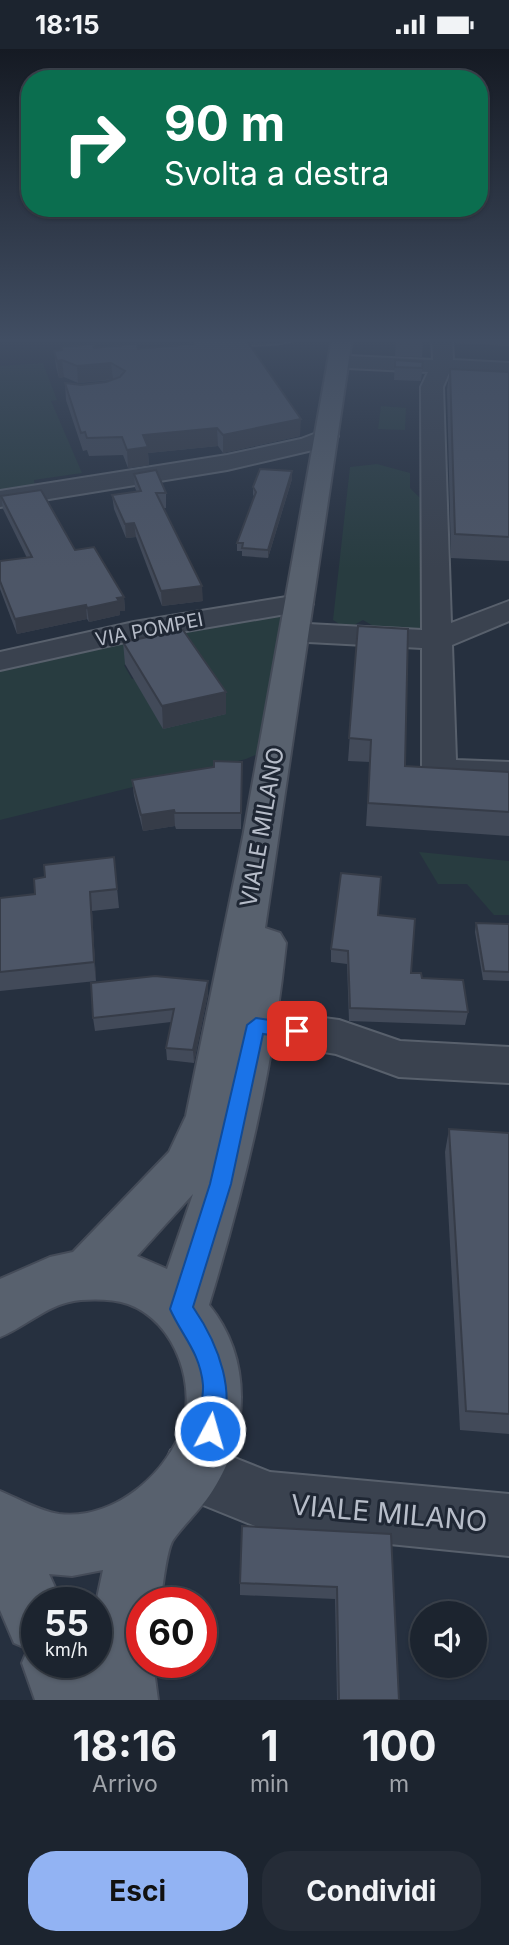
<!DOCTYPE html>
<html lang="it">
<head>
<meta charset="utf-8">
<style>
	:root { --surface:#1c242f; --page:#252c37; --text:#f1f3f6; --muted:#a0a4aa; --line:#3a414b; --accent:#92b3f3 }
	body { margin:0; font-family:Inter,sans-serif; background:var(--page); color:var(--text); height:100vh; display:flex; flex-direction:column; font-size:26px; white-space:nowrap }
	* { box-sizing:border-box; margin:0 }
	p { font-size:23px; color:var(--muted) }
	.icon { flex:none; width:38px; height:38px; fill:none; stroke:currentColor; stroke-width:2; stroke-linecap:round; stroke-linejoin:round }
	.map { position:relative; height:1651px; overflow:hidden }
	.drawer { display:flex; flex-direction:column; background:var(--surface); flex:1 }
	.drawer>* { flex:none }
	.banner { position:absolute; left:21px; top:21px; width:467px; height:147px; border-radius:28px; box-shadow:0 2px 5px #0004,0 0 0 2px var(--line); background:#0b6e4f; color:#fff; overflow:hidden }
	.buttons { position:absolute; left:410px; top:1552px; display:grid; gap:14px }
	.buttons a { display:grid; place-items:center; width:77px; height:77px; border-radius:50%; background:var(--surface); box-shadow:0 2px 5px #0004,0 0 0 2px var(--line); font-size:35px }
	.speed { position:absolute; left:21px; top:1538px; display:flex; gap:14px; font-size:35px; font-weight:700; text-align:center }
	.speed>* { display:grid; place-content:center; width:91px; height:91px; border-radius:50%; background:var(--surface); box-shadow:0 2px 5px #0004,0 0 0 2px var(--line); line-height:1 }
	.speed small { font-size:18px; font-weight:400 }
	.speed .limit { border:10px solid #d22; background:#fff; color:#111 }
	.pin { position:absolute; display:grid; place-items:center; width:60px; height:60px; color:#fff; margin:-30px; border-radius:14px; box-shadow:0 4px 10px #0006 }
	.me { position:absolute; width:77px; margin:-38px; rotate:6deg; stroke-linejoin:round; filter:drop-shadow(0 0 5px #0008) }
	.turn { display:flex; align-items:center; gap:24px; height:147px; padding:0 28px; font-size:32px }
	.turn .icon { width:91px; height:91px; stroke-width:2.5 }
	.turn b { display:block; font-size:49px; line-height:60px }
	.eta { display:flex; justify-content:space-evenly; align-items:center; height:119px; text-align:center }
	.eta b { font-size:42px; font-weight:700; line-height:49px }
	.cta { display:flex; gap:14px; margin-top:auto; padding:14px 28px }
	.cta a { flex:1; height:80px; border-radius:28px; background:var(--accent); color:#111; font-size:28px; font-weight:700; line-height:80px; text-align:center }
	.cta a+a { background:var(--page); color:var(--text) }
	.status { display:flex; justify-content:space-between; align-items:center; height:49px; padding:0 35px; background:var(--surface); direction:ltr }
	.status svg { height:19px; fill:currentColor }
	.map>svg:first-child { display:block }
</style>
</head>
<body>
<div class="status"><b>18:15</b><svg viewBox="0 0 49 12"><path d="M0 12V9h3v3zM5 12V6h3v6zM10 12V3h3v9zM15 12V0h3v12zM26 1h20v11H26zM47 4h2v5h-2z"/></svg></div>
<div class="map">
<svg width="509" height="1651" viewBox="0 0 509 1651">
	<rect width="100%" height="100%" fill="#26303f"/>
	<!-- green -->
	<g fill="#283c40" fill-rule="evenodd">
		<path d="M43,314L57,351L51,352L82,424L34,431L35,439L0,444V317Z"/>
		<path d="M381,357L406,359L405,381L378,380Z"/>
		<path d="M377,415L410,424V439L421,450V583L380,581L363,571L347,580L333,571L350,418Z"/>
		<path d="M262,565L282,566L260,704L246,710L0,771V621ZM184,603L164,623L132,630L124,616Z"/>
		<path d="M419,803L509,812V866H494L467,835H438Z"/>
	</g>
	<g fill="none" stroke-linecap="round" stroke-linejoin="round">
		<defs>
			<g id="minor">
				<path d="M211,289H296C288,298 219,298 211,289Z"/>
				<path d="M432,289H452L453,311L509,314V326L449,324L443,338L451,574L509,552V572L452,596L456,711L509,713V735L427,729L422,721V599L308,593L297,590L293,584L297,578L308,575L422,581L421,338L428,323L348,319L338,313L348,307L433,311Z"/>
				<path d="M327,380L335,382L338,387L335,392L317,400L227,421L0,458V442L227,406L301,390Z"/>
				<path d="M299,546L309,549L313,555L309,561L134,591L0,621V603L134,573Z"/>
				<path d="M256,960L339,971L400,992L509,998V1034L399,1028L336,1005L240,989L234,977L240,965Z"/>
				<path d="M192,1392L270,1423L509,1445V1507L270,1483L171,1443L162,1422L171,1401Z"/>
			</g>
			<path id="major" d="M332,289H352L265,879L280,884L286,894C273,1021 246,1133 209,1256C253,1310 249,1385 213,1441C202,1459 185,1474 173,1491C166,1502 163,1539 160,1554H142V1614H153L158,1651H35L22,1614L28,1600L14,1594L0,1561V1442C19,1450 39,1462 59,1465C111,1471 160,1431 180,1385C199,1340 176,1272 128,1255C113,1250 96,1250 81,1251C48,1254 29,1276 0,1288V1230L50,1208L73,1203L169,1103L186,1067L243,788ZM193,1145L167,1220L137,1207ZM103,1521L96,1554V1614H37V1554H62L49,1525L72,1527Z"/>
		</defs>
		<!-- minor casing -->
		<use href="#minor" stroke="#58606c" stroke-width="4"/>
		<!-- major casing -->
		<use href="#major" stroke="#444b58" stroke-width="4"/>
		<!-- minor -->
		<use href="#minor" fill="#3a424f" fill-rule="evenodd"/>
		<!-- major -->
		<use href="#major" fill="#58616e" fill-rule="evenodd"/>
	</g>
	<!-- wall -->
	<g fill="#424a59">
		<path d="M189,289L300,387L223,404L218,397L148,404L149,416L128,419L123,406L89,407L87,401L83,402L66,351L65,334L81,336L106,333L113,331L78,334L64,328L59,329L56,318L54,302L61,301V298L138,300L189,296Z"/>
		<path d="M396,289H431L430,293L423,292L422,308L395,307Z"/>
		<path d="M453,289H509V297L455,294Z"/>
		<path d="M395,311L423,313L421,332L394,331Z"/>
		<path d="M450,320L509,323V512L451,509L447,341Z"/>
		<path d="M292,422V430L268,509L242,507V502H237V494L255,448L253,446V438Z"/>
		<path d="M134,425L166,444V459H163L203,552L162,557L136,488L126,489L114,460L112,446L137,443L135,439Z"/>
		<path d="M1,447L75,501L124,548L125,562H120V566L89,573L87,570L17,585L0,540V512L27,509L3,460Z"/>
		<path d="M358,577L405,717L509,723V787L366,777L370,713L348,712Z"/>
		<path d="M123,593L226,665L163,680L125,615Z"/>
		<path d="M242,713L241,780H176L175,777L143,782L134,747L132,731Z"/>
		<path d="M114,808L119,859L92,862L96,932L0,942V849L35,845L45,828Z"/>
		<path d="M378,866L411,924L422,929L468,963L465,976L349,972L347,915L331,913V900Z"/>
		<path d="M476,874L509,875V932L483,931L475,883Z"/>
		<path d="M208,932V945L194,1014L167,1011L166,999L171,973L95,982L93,969Z"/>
		<path d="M449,1080L509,1084V1385L460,1381L445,1103Z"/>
		<path d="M391,1485L399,1651H337L335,1550L240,1546V1534Z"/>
	</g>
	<!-- shaded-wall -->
	<g fill="#363c48">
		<path d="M62,311L64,328L59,329L57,312Z"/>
		<path d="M111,314L113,330L78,334L77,317Z"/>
		<path d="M301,370L300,387L223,404V386Z"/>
		<path d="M217,379L218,397L148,404L149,416L128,419L127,401L143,386Z"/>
		<path d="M292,422V430L268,509V501Z"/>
		<path d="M134,474L136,488L126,489L125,475Z"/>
		<path d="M202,537L203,552L162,557L161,542Z"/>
		<path d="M124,548L125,562H120V566L89,573L87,559L117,549Z"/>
		<path d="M86,556L87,570L17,585L15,570Z"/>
		<path d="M226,643V665L163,680L162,657Z"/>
		<path d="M174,761L175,777L143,782L141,766Z"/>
		<path d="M90,843L92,862L96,932L94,913Z"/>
		<path d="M208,932V945L194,1014L193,1001Z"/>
	</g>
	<!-- building -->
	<g fill="#4d5667" stroke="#363c48" stroke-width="2">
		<path d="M189,289H245L301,370L223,386L217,379L143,386L148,398L127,401L122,388L87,389L85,383L81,384L65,334L81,336L106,333L120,328L125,322L111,314L77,317L62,311L57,312L54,302L62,301L61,298L93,295L94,299L136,295L138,300L193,295Z"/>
		<path d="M396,289H423V292L396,290Z"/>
		<path d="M395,311L423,313L422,319L395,318Z"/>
		<path d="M450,320L509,323V488L455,485Z"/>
		<path d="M260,420L292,422L268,501L242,499L243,494H237L256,443L253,438Z"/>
		<path d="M156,421L166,444H156L202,537L161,542L134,474L125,475L112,446L141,442L134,425Z"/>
		<path d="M41,441L75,501L94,498L124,548L117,549L119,552L87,559L86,556L15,570L0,532V512L32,508L1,447Z"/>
		<path d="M358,577L408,580L405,717L509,723V763L368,754L371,691L349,689Z"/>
		<path d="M183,581L226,643L162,657L123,593Z"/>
		<path d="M214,712L242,713L241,764H175L174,761L141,766L132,731L214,718Z"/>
		<path d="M114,808L117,840L90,843L94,913L0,923V849L35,845L34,830L45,828L44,816Z"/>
		<path d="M341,824L381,828L378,866L415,870L411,924H421L422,929L463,931L468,963L350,959L348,902L331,900Z"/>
		<path d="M476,874L509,875V923L484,922Z"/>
		<path d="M155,927L208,932L193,1001L166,999L174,960L93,969L91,934Z"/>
		<path d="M449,1080L509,1084V1365L466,1362Z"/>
		<path d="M242,1477L391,1485L399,1651H339L337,1538L240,1534Z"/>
	</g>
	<!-- sky -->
	<linearGradient id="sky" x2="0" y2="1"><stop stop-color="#151a23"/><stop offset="0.56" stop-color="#414e63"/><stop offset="1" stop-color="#414e63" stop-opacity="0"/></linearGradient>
	<rect width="509" height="520" fill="url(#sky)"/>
	<!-- route -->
	<path fill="#1a73e8" stroke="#114b97" stroke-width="2" d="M256,969L297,975L306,982L297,990L263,985L231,1135L193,1258C219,1296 238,1345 219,1391L210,1394L201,1391C194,1373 204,1354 203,1336C200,1303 182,1287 170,1260L210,1135L247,976Z"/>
	<g text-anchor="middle" stroke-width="6" stroke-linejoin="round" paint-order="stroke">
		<!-- far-street labels -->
		<g font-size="19" fill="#b7bdc9" stroke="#1f2734">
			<text transform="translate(149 580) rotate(-11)" y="7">VIA POMPEI</text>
		</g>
		<!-- street labels -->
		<g font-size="23" fill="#b7bdc9" stroke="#1f2734">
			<text transform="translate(262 778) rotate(-80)" y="8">VIALE MILANO</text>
		</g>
		<!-- near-street labels -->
		<g font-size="28" fill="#b7bdc9" stroke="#1f2734">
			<text transform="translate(389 1464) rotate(5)" y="10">VIALE MILANO</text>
		</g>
	</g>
</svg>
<div class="buttons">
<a><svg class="icon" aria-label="sound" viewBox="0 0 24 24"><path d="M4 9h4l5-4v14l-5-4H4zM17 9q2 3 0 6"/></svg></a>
</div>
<div class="speed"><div>55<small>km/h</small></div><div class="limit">60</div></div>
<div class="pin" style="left:297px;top:982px;background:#d93025"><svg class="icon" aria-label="arrive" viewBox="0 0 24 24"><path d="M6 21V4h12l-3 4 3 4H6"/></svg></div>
<svg class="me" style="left:210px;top:1382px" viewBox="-20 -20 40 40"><circle r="17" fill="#1a73e8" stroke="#fff" stroke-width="3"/><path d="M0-11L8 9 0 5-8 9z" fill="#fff"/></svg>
<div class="banner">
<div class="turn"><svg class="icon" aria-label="right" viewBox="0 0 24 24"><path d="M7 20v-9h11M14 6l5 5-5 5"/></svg><div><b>90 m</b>Svolta a destra</div></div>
</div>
</div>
<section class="drawer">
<div class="eta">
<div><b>18:16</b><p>Arrivo</p></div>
<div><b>1</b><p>min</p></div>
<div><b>100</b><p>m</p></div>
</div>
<div class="cta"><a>Esci</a><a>Condividi</a></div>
</section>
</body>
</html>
